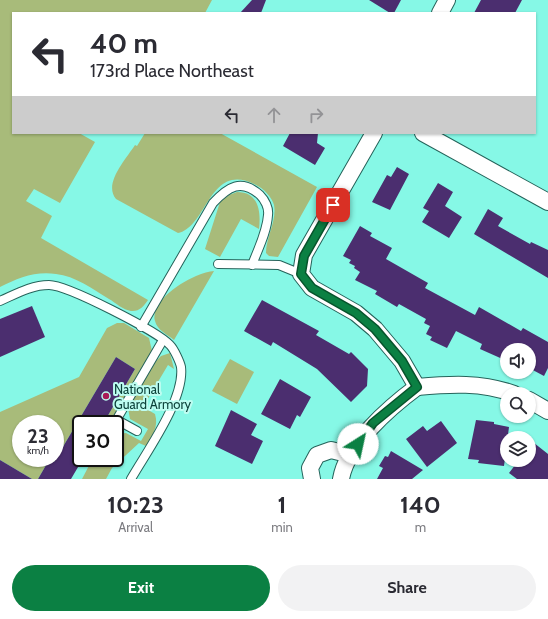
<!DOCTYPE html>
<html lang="en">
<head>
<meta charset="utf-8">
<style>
	:root { --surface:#fff; --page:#f2f2f3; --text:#2b2b33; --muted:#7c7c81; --accent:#0b8043 }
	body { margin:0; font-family:Cabin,sans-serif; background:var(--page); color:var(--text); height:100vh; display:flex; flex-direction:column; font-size:15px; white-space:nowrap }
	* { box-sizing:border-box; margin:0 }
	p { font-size:13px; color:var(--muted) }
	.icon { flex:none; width:22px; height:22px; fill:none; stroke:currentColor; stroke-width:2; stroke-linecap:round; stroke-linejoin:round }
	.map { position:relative; height:479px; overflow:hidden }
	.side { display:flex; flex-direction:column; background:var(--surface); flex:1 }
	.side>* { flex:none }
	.banner { position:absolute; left:12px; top:12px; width:524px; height:122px; border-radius:0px; box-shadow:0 1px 3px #0004; background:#fff; color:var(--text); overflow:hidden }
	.tools { position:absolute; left:500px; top:343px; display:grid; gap:8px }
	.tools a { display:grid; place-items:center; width:36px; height:36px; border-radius:50%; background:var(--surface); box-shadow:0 1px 3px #0004; font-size:20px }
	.speed { position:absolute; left:12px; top:415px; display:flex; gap:8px; font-size:20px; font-weight:700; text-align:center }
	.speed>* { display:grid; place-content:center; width:52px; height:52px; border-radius:50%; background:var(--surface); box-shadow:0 1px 3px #0004; line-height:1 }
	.speed small { font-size:10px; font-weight:400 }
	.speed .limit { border:2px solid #111; border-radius:6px; background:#fff; color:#111 }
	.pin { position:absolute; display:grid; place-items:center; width:34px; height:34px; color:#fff; margin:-17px; border-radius:8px; box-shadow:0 2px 6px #0006 }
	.me { position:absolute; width:44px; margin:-22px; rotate:35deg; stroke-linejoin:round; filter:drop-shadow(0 0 3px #0008) }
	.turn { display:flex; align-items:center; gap:14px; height:84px; padding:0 12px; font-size:18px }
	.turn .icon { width:52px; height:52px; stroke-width:2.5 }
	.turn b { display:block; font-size:28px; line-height:34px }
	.lanes { display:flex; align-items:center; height:38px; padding:0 12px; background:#0003; justify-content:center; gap:20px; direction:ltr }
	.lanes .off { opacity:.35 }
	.eta { display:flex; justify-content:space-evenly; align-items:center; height:68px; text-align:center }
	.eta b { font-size:24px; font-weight:700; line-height:28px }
	.primary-button { display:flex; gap:8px; margin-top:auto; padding:8px 12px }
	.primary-button a { flex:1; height:46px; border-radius:24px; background:var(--accent); color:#fff; font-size:16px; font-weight:700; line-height:46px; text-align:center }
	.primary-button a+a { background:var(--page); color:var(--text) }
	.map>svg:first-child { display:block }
</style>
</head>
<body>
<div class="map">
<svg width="548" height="479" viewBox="0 0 548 479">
	<rect width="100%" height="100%" fill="#86f8e6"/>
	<!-- green -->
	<g fill="#a8bb7a" fill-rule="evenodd">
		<path d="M0,0H212L205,13H13V133H79L95,142L60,203L34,189L26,201L52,216L41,238L148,300C144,306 139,312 131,311C123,310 116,303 109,299C93,289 75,276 56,274C35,271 18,278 0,287Z"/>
		<path d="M145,133H220L317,187L278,257L269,256L266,253C266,237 277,221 274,205C272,197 263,188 256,185C209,160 208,227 178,233L116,199C103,184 126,159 135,145L137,146Z"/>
		<path d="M237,192C259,192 261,212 259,229L241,219L220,257L205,249L220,202L229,195Z"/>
		<path d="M214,271L174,340C168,335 157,330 155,321C150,298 195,272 214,271Z"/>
		<path d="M117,323H124L149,338L152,351L111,424H103L135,369L116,357L54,462L49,460L38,479H32L0,460V412L79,377L107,328ZM21,424H55V458H21Z"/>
		<path d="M170,353L174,369L168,365L143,407L155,414C159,427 152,436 146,446L139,443L112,468L106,479H82L93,458H115V434L126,433L141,441L148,429L130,419L128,408L156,361L161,356Z"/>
		<path d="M230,359L254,372L237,404L212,391Z"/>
	</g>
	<!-- building -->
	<g fill="#4b2e6f">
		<path d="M252,0H266L261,13H240Z"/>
		<path d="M369,0H401L394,13H390Z"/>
		<path d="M481,0H522L515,13H474Z"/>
		<path d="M290,133H318L317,143L325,148L315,165L283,146Z"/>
		<path d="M397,167L409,174L390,210L372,202L387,175L391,177Z"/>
		<path d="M438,183L453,192L445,206L462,217L449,238L422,222L429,211L423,208Z"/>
		<path d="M488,209L503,218L498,226L530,244L531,242L548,250V278L474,234Z"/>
		<path d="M360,226L372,233L370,236L392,248L386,259L428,283L425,288L475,315L479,307L521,331L523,328L548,342V368L544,376L529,368V350H507V361L480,349L482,344L456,331L447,348L430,340L432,337L426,334L430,326L424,323L426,319L399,304L397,307L375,294L377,291L355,280L360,272L354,268L355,266L349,263L351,260L343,256Z"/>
		<path d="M262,300L319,331L316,335L349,354L351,352L368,369L367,386L351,402L317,369L273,342L271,346L244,331Z"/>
		<path d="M32,306L45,337L0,357V319Z"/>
		<path d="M116,357L135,369L103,424H81V462L71,479H38L49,460L54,462Z"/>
		<path d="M280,379L311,397L300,417L297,415L290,429L261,414Z"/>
		<path d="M231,410L257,424L251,435L263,441L252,464L215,446Z"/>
		<path d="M476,420L494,422V424L509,427L504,466L478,463L479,460L468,459Z"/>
		<path d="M441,421L457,443L427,467L406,439L423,426L427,431Z"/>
		<path d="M529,439L548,454V479H517L509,473L519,460H529Z"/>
		<path d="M391,451L423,470L412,479H377L383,468L379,466L385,456L388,457Z"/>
		<path d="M0,460L32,479H0Z"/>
	</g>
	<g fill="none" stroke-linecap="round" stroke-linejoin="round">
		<defs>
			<g id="service">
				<path d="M218,264L279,265L301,274"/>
				<path d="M0,301C16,294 31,285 49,285C67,285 157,331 170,345C174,349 180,362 181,367C185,399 147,451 131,479"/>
				<path d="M141,327L213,203C228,187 241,178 260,195C265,200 269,208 268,215C267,232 258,249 252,265"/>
				<path d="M117,420L137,431"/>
				<path d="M114,424L163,340"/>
			</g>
			<g id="minor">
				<path d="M440,13L447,0"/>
				<path d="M374,133L304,255L301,274L312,288L356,313L375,329L402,361L417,387"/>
				<path d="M423,133L548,202"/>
				<path d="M417,387C450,384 482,382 514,394"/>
				<path d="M529,400L548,411"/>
				<path d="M312,479L310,468L317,455L331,450L351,455"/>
				<path d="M341,479C347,444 390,407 417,387"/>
			</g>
		</defs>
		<!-- service casing -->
		<use href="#service" stroke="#25635a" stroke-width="10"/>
		<!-- minor casing -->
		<use href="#minor" stroke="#25635a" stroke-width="18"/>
		<!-- service -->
		<use href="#service" stroke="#fff" stroke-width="8"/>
		<!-- minor -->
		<use href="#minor" stroke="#fff" stroke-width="16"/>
	</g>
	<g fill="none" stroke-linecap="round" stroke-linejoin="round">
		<defs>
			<path id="route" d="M333,205L304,256L301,274L312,288L356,313L375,329L402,361L417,387L373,423L358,444"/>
		</defs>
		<!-- route casing -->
		<use href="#route" stroke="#07532c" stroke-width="10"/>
		<!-- route -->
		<use href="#route" stroke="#0b8043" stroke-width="7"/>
	</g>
	<!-- markers -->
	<circle fill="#a91956" stroke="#bdfdf1" stroke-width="1.5" cx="106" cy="396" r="4"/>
	<g text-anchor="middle" stroke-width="4" stroke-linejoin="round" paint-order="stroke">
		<!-- poi labels -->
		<g font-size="13" fill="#0a3f38" stroke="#bdfdf1" text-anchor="start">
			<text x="114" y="394">National<tspan x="114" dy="15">Guard Armory</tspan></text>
		</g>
	</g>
</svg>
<div class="tools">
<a><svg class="icon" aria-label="sound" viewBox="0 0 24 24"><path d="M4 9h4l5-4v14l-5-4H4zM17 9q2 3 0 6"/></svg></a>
<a><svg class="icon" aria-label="search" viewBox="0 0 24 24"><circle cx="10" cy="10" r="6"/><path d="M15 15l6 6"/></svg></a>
<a><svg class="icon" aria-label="layers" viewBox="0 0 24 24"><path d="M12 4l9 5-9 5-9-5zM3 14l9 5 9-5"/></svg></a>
</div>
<div class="speed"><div>23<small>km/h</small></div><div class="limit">30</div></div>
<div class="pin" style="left:333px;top:205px;background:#d93025"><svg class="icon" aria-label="arrive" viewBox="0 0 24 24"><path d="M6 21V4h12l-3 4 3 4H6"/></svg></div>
<svg class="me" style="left:358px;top:444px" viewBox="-20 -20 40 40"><circle r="19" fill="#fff"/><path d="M0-13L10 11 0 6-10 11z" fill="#0b8043"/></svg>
<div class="banner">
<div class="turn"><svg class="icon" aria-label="left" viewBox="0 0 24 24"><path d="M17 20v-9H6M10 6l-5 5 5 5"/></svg><div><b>40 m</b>173rd Place Northeast</div></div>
<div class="lanes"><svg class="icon" aria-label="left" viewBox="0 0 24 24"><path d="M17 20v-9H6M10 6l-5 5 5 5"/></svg><svg class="icon off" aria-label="ahead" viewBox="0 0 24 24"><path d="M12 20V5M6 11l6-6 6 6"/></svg><svg class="icon off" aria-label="right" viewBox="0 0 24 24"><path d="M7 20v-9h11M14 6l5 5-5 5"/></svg></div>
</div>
</div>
<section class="side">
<div class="eta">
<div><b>10:23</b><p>Arrival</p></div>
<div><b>1</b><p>min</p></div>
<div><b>140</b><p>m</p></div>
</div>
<div class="primary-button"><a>Exit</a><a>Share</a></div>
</section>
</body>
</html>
